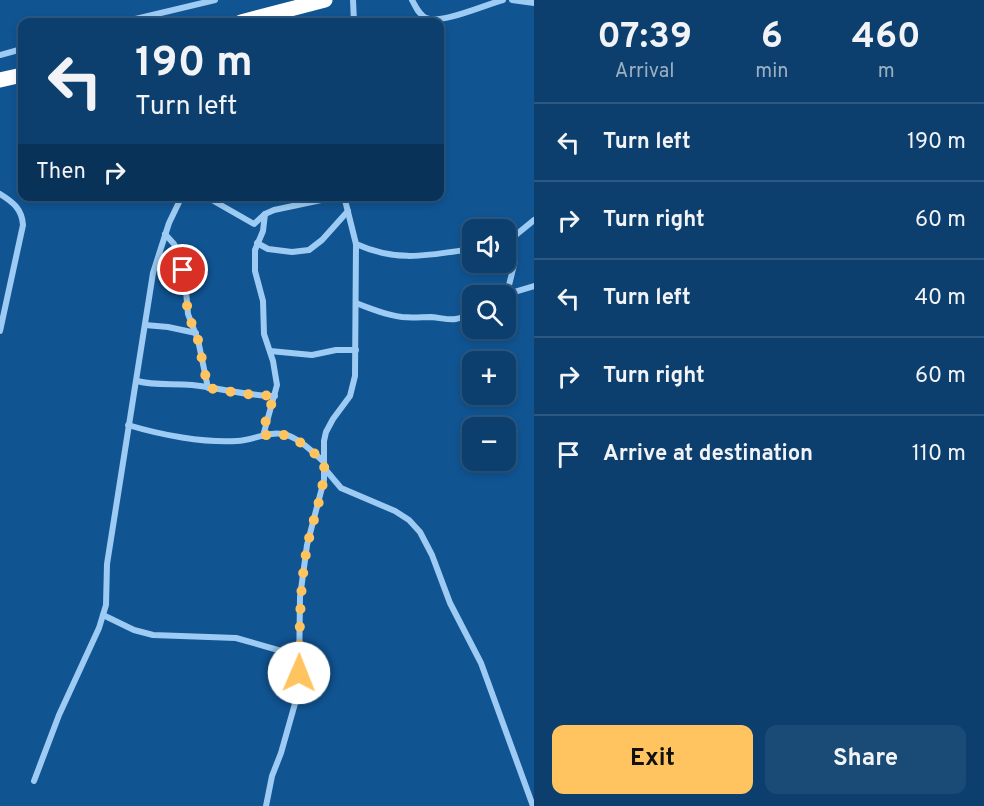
<!DOCTYPE html>
<html lang="en">
<head>
<meta charset="utf-8">
<style>
	:root { --surface:#0c3f6e; --page:#1a4a76; --text:#f1f3f6; --muted:#9aafc2; --line:#2c5881; --accent:#ffc45f }
	body { margin:0; font-family:Overpass,sans-serif; background:var(--page); color:var(--text); height:100vh; display:flex; flex-direction:column; font-size:22px; white-space:nowrap }
	* { box-sizing:border-box; margin:0 }
	p { font-size:20px; color:var(--muted) }
	.icon { flex:none; width:33px; height:33px; fill:none; stroke:currentColor; stroke-width:2; stroke-linecap:round; stroke-linejoin:round }
	.map { position:relative; flex:1; overflow:hidden }
	.side { display:flex; flex-direction:column; background:var(--surface); width:450px }
	.side>* { flex:none }
	.guide { position:absolute; left:18px; top:18px; width:426px; height:183px; border-radius:12px; box-shadow:0 3px 9px #0003,0 0 0 2px var(--line); background:#0c3f6e; color:var(--text); overflow:hidden }
	.fabs { position:absolute; left:462px; top:219px; display:grid; gap:12px }
	.fabs a { display:grid; place-items:center; width:54px; height:54px; border-radius:12px; background:var(--surface); box-shadow:0 3px 9px #0003,0 0 0 2px var(--line); font-size:30px }
	.pin { position:absolute; display:grid; place-items:center; width:51px; height:51px; color:#fff; margin:-26px; border:3px solid #fff; border-radius:50%; box-shadow:0 2px 6px #0007 }
	.me { position:absolute; width:66px; margin:-33px; rotate:1deg; stroke-linejoin:round; filter:drop-shadow(0 0 4px #0008) }
	.turn { display:flex; align-items:center; gap:21px; height:126px; padding:0 18px; font-size:27px }
	.turn .icon { width:78px; height:78px; stroke-width:2.5 }
	.turn b { display:block; font-size:42px; line-height:51px }
	.then { display:flex; align-items:center; height:57px; padding:0 18px; background:#0003; gap:12px; font-size:22px }
	.eta { display:flex; justify-content:space-evenly; align-items:center; height:102px; text-align:center }
	.eta b { font-size:36px; font-weight:700; line-height:42px }
	.action { display:flex; gap:12px; margin-top:auto; padding:12px 18px }
	.action a { flex:1; height:69px; border-radius:12px; background:var(--accent); color:#111; font-size:24px; font-weight:700; line-height:69px; text-align:center }
	.action a+a { background:var(--page); color:var(--text) }
	ul { padding:0; list-style:none }
	li { display:flex; align-items:center; gap:18px; height:78px; padding:0 18px; border-top:2px solid var(--line) }
	li div { flex:1 }
	li b { display:block; font-size:22px }
	li em { font-style:normal }
	main { display:flex; flex:1; min-height:0 }
	.map>svg:first-child { display:block }
</style>
</head>
<body>
<main>
<div class="map">
<svg width="534" height="806" viewBox="0 0 534 806">
	<rect width="100%" height="100%" fill="#105492"/>
	<g fill="none" stroke-linecap="round" stroke-linejoin="round">
		<!-- street -->
		<g stroke="#9dcbf3" stroke-width="6">
			<path d="M353,0L354,22"/>
			<path d="M412,0C416,7 419,15 426,18C440,25 487,4 503,0"/>
			<path d="M512,0L534,3"/>
			<path d="M123,22L215,0"/>
			<path d="M276,22L287,15"/>
			<path d="M0,55L22,49"/>
			<path d="M0,194C13,202 22,209 23,225L0,331"/>
			<path d="M205,196L254,224L265,214L274,210L340,196"/>
			<path d="M165,234L174,244L181,261L185,279L188,314L198,340L208,388"/>
			<path d="M257,243L268,249L292,252L309,250L322,240L348,211"/>
			<path d="M506,243L534,220"/>
			<path d="M356,244C398,263 429,255 472,249"/>
			<path d="M507,293L515,261L513,238"/>
			<path d="M501,296L534,286"/>
			<path d="M356,303C371,309 386,315 402,317C412,318 422,317 431,317C451,319 454,323 472,312"/>
			<path d="M145,325L168,327L196,333"/>
			<path d="M270,351L312,355L336,350H356"/>
			<path d="M137,381C156,386 173,383 192,385C220,388 247,396 275,396"/>
			<path d="M128,425C161,435 203,443 237,441C254,440 270,430 287,435C301,440 313,452 324,462"/>
			<path d="M263,436L277,385L273,361L264,334L263,301L255,271V250L263,231L265,214"/>
			<path d="M325,469L341,488L395,511L409,520L420,532L432,555L450,603L481,663L533,806"/>
			<path d="M103,615L134,630L153,635L236,638L299,656"/>
			<path d="M34,781L59,715L99,628L106,605L107,564L153,273L169,223L182,196"/>
			<path d="M266,806L272,776L281,753L296,700L299,673L300,597L307,545L324,480V441L326,432L333,419L350,396L355,376L356,244L344,196"/>
		</g>
		<!-- highway -->
		<g stroke="#fff" stroke-width="15">
			<path d="M241,22L325,0"/>
			<path d="M0,80L22,75"/>
		</g>
	</g>
	<g fill="none" stroke-linecap="round" stroke-linejoin="round">
		<!-- route -->
		<path stroke="#ffc45f" stroke-width="10" stroke-dasharray="0 18" d="M183,270L188,314L198,340L208,388L245,394L275,396L267,414L263,436C288,428 306,446 324,462C326,489 312,520 307,548C299,590 300,631 299,673"/>
	</g>
</svg>
<div class="fabs">
<a><svg class="icon" aria-label="sound" viewBox="0 0 24 24"><path d="M4 9h4l5-4v14l-5-4H4zM17 9q2 3 0 6"/></svg></a>
<a><svg class="icon" aria-label="search" viewBox="0 0 24 24"><circle cx="10" cy="10" r="6"/><path d="M15 15l6 6"/></svg></a>
<a>+</a>
<a>−</a>
</div>
<div class="pin" style="left:183px;top:270px;background:#d93025"><svg class="icon" aria-label="arrive" viewBox="0 0 24 24"><path d="M6 21V4h12l-3 4 3 4H6"/></svg></div>
<svg class="me" style="left:299px;top:673px" viewBox="-20 -20 40 40"><circle r="19" fill="#fff"/><path d="M0-13L10 11 0 6-10 11z" fill="#ffc45f"/></svg>
<div class="guide">
<div class="turn"><svg class="icon" aria-label="left" viewBox="0 0 24 24"><path d="M17 20v-9H6M10 6l-5 5 5 5"/></svg><div><b>190 m</b>Turn left</div></div>
<div class="then">Then<svg class="icon" aria-label="right" viewBox="0 0 24 24"><path d="M7 20v-9h11M14 6l5 5-5 5"/></svg></div>
</div>
</div>
<section class="side">
<div class="eta">
<div><b>07:39</b><p>Arrival</p></div>
<div><b>6</b><p>min</p></div>
<div><b>460</b><p>m</p></div>
</div>
<ul>
<li><svg class="icon" aria-label="left" viewBox="0 0 24 24"><path d="M17 20v-9H6M10 6l-5 5 5 5"/></svg><div><b>Turn left</b></div><em>190 m</em></li>
<li><svg class="icon" aria-label="right" viewBox="0 0 24 24"><path d="M7 20v-9h11M14 6l5 5-5 5"/></svg><div><b>Turn right</b></div><em>60 m</em></li>
<li><svg class="icon" aria-label="left" viewBox="0 0 24 24"><path d="M17 20v-9H6M10 6l-5 5 5 5"/></svg><div><b>Turn left</b></div><em>40 m</em></li>
<li><svg class="icon" aria-label="right" viewBox="0 0 24 24"><path d="M7 20v-9h11M14 6l5 5-5 5"/></svg><div><b>Turn right</b></div><em>60 m</em></li>
<li><svg class="icon" aria-label="arrive" viewBox="0 0 24 24"><path d="M6 21V4h12l-3 4 3 4H6"/></svg><div><b>Arrive at destination</b></div><em>110 m</em></li>
</ul>
<div class="action"><a>Exit</a><a>Share</a></div>
</section>
</main>
</body>
</html>
